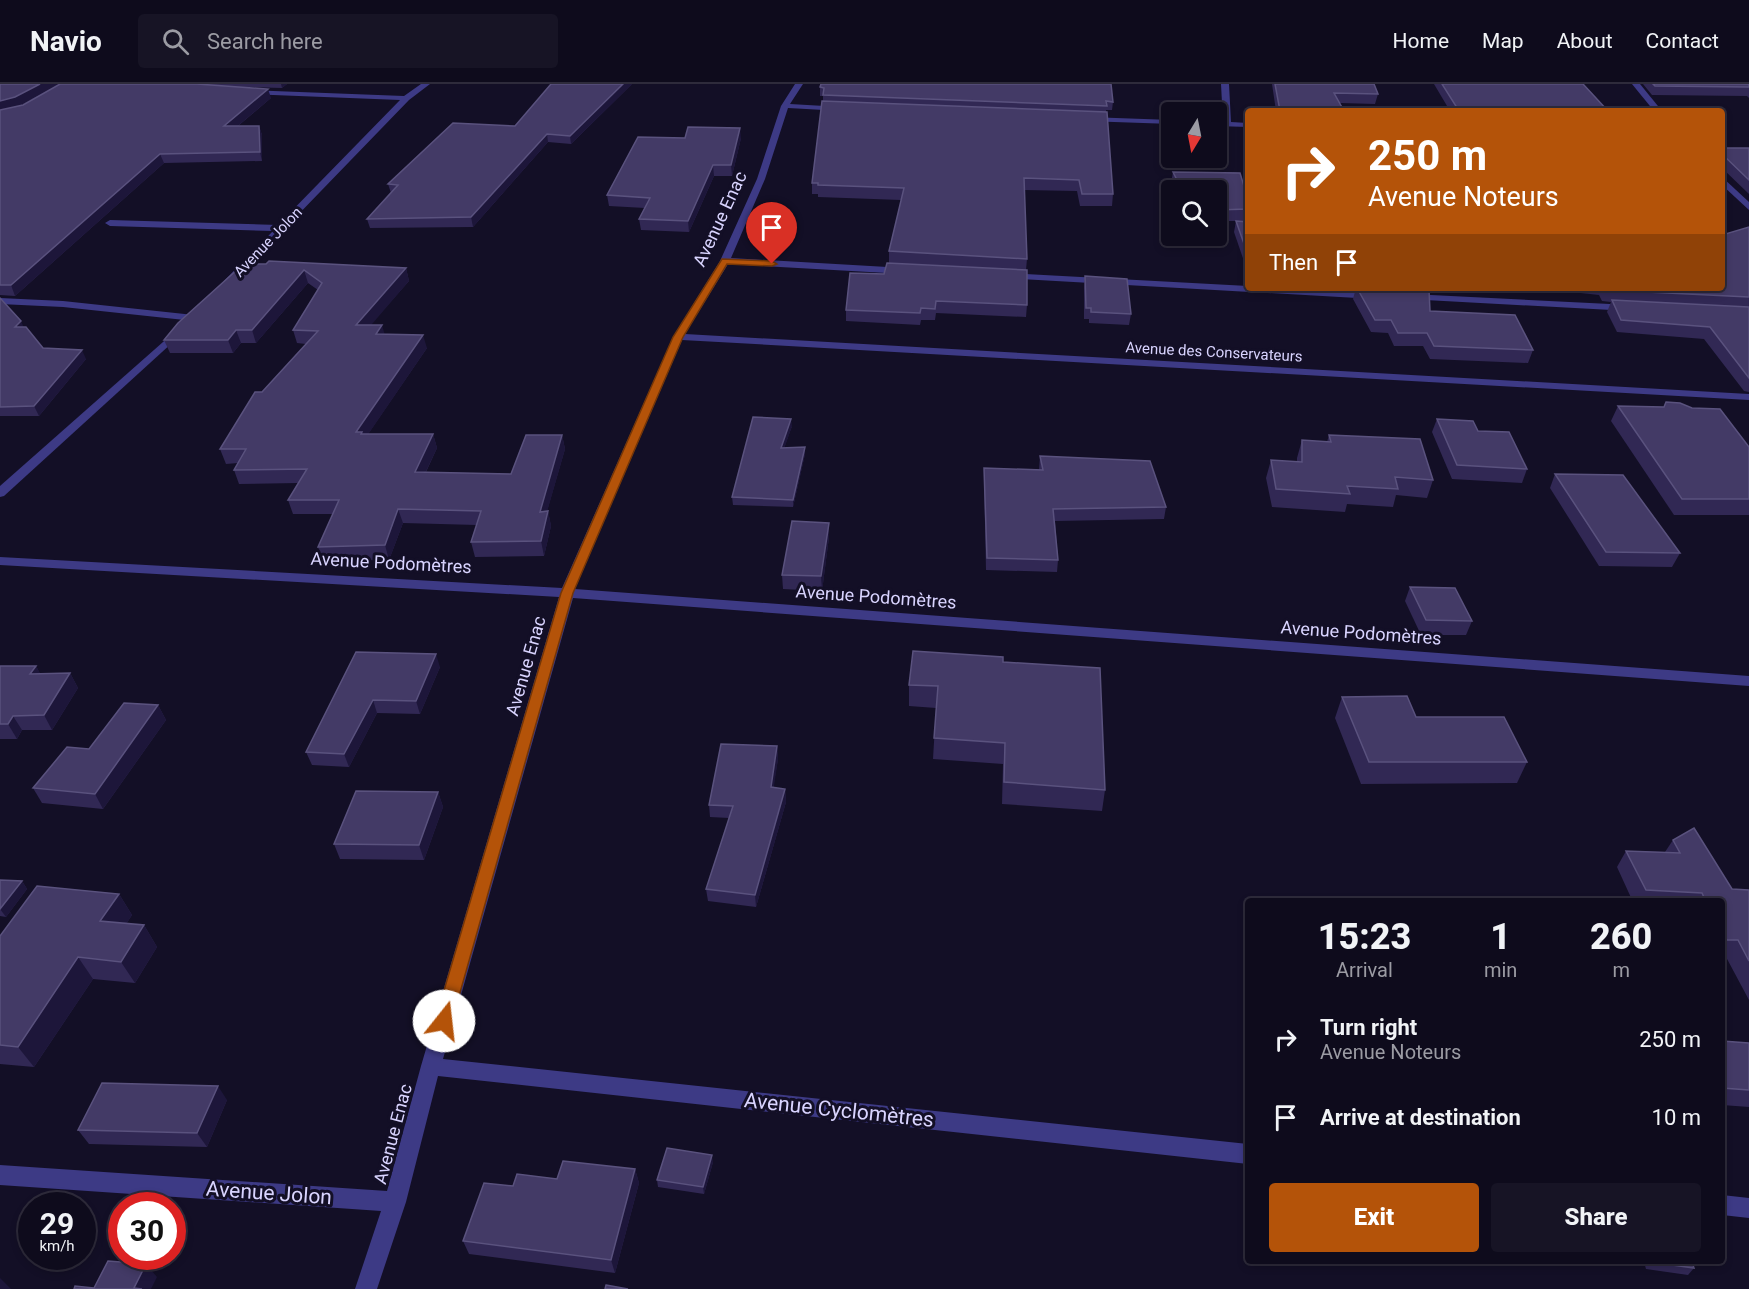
<!DOCTYPE html>
<html lang="en">
<head>
<meta charset="utf-8">
<style>
	:root { --surface:#0e0b1c; --page:#171425; --text:#f1f3f6; --muted:#9b9ba3; --line:#2e2b3b; --accent:#b45309 }
	body { margin:0; font-family:Roboto,sans-serif; background:var(--page); color:var(--text); height:100vh; display:flex; flex-direction:column; font-size:22px; white-space:nowrap }
	* { box-sizing:border-box; margin:0 }
	p { font-size:20px; color:var(--muted) }
	.icon { flex:none; width:33px; height:33px; fill:none; stroke:currentColor; stroke-width:2; stroke-linecap:round; stroke-linejoin:round }
	.map { position:relative; flex:1; overflow:hidden }
	.details { position:absolute; left:1245px; top:814px; width:480px; height:366px; display:flex; flex-direction:column; background:var(--surface); border-radius:6px; box-shadow:0 3px 9px #0003,0 0 0 2px var(--line) }
	.details>* { flex:none }
	.top-card { position:absolute; left:1245px; top:24px; width:480px; height:183px; border-radius:6px; box-shadow:0 3px 9px #0003,0 0 0 2px var(--line); background:#b45309; color:#fff; overflow:hidden }
	.needle { width:39px; rotate:190deg }
	.controls { position:absolute; left:1161px; top:18px; display:grid; gap:12px }
	.controls a { display:grid; place-items:center; width:66px; height:66px; border-radius:6px; background:var(--surface); box-shadow:0 3px 9px #0003,0 0 0 2px var(--line); font-size:30px }
	.speed { position:absolute; left:18px; top:1108px; display:flex; gap:12px; font-size:30px; font-weight:700; text-align:center }
	.speed>* { display:grid; place-content:center; width:78px; height:78px; border-radius:50%; background:var(--surface); box-shadow:0 3px 9px #0003,0 0 0 2px var(--line); line-height:1 }
	.speed small { font-size:15px; font-weight:400 }
	.speed .limit { border:9px solid #d22; background:#fff; color:#111 }
	.pin { position:absolute; display:grid; place-items:center; width:51px; height:51px; color:#fff; margin:-62px -26px; border-radius:50% 50% 50% 0; rotate:-45deg; box-shadow:0 0 6px #0007 }
	.pin .icon { rotate:45deg }
	.me { position:absolute; width:66px; margin:-33px; rotate:16deg; stroke-linejoin:round; filter:drop-shadow(0 0 4px #0008) }
	.turn { display:flex; align-items:center; gap:21px; height:126px; padding:0 24px; font-size:27px }
	.turn .icon { width:78px; height:78px; stroke-width:2.5 }
	.turn b { display:block; font-size:42px; line-height:51px }
	.then { display:flex; align-items:center; height:57px; padding:0 24px; background:#0003; gap:12px; font-size:22px }
	.eta { display:flex; justify-content:space-evenly; align-items:center; height:102px; text-align:center }
	.eta b { font-size:36px; font-weight:800; line-height:42px }
	.button { display:flex; gap:12px; margin-top:auto; padding:12px 24px }
	.button a { flex:1; height:69px; border-radius:6px; background:var(--accent); color:#fff; font-size:24px; font-weight:800; line-height:69px; text-align:center }
	.button a+a { background:var(--page); color:var(--text) }
	ul { padding:0; list-style:none }
	li { display:flex; align-items:center; gap:18px; height:78px; padding:0 24px }
	li div { flex:1 }
	li b { display:block; font-size:22px }
	li em { font-style:normal }
	header { display:flex; align-items:center; gap:36px; box-sizing:border-box; height:84px; padding:0 30px; background:var(--surface); border-bottom:2px solid var(--line) }
	header strong { font-size:28px }
	nav { display:flex; gap:33px; margin-inline-start:auto; font-size:21px }
	.search { width:420px; height:54px; background:var(--page); display:flex; align-items:center; gap:15px; box-sizing:border-box; padding:0 21px; border-radius:6px; color:var(--muted); font-size:22px }
	.map>svg:first-child { display:block }
</style>
</head>
<body>
<header>
<strong>Navio</strong>
<div class="search"><svg class="icon" aria-label="search" viewBox="0 0 24 24"><circle cx="10" cy="10" r="6"/><path d="M15 15l6 6"/></svg>Search here</div>
<nav><a>Home</a><a>Map</a><a>About</a><a>Contact</a></nav>
</header>
<div class="map">
<svg width="1749" height="1205" viewBox="0 0 1749 1205">
	<rect width="100%" height="100%" fill="#130f26"/>
	<g fill="none" stroke-linecap="round" stroke-linejoin="round">
		<!-- minor -->
		<g fill="#3d3a85" fill-rule="evenodd">
			<path d="M421,0H430L409,16L232,199L224,197L273,147L110,142L105,139L110,136L278,141L400,16L250,10H247V6L404,12Z"/>
			<path d="M795,0H803L790,20L842,23L846,25L842,27L788,24L765,95L731,174L905,184L910,187L905,190L728,180L685,250L1749,310V316L682,256L575,505L1749,592V602L573,514L443,975L1248,1060V1080L438,992L406,1118L377,1205H355L381,1127L0,1101V1081L387,1107L421,982L559,513L0,481V473L562,504L673,253L720,177L757,95L781,22Z"/>
			<path d="M1221,0H1229L1231,38L1248,39V43L1216,42V38H1223Z"/>
			<path d="M1632,0H1640L1662,27H1654Z"/>
			<path d="M1088,33L1172,36V40L1085,37V33Z"/>
			<path d="M1722,93L1749,118V126L1722,101Z"/>
			<path d="M1006,189L1248,202V204L1375,209L1380,212L1375,215L1003,194L1001,192Z"/>
			<path d="M1411,210L1630,221L1635,224L1630,227L1407,215L1406,213Z"/>
			<path d="M0,214L63,217L194,231L199,234L194,237L63,223L0,220Z"/>
			<path d="M180,243L185,246L184,248L4,412L0,413V402Z"/>
			<path d="M1722,1111L1749,1114V1134L1722,1131Z"/>
		</g>
	</g>
	<!-- wall -->
	<g fill="#312854">
		<path d="M0,0H60L19,22L23,21L60,0H287L282,4L241,3L271,14L238,42H259L262,51V77L164,79L15,212L0,211Z"/>
		<path d="M632,0L571,60L548,58L473,143L370,144L367,135L391,109L388,100L515,42Z"/>
		<path d="M1272,0H1374L1378,10L1375,20L1340,19L1344,27H1276Z"/>
		<path d="M1434,0H1583L1608,27H1450Z"/>
		<path d="M1643,0H1749V14L1747,12L1652,11Z"/>
		<path d="M820,3L1113,18L1112,26H1106V28L1113,110L1112,122H1080L1077,107L1024,106L1027,175L1026,186L1027,221L1026,233L936,229L935,236H921L920,241L846,237V226L884,190L889,179V167L901,116L818,113V110H812V99L823,17V12H820Z"/>
		<path d="M685,54H741L732,92H714L689,148L641,146L639,135L645,124L609,122L607,111Z"/>
		<path d="M1722,64H1749V110L1722,84Z"/>
		<path d="M1173,88L1248,115V137H1216V106H1175L1171,99Z"/>
		<path d="M1236,137L1248,138V189L1234,148Z"/>
		<path d="M1749,143V308L1744,307L1704,255L1617,248L1607,228L1611,218L1602,217L1599,211L1535,204H1722Z"/>
		<path d="M239,184H406L409,197L370,241L384,250L427,264L368,350H433L437,364L426,388L511,390L562,351L565,365L547,427H548L551,442L544,472L475,473L471,458L477,441L403,439L389,476L323,477L318,463L333,430H293L288,416L298,399L239,400L234,386L238,379L226,380L220,365L306,260L297,259L293,246L318,206L308,199L256,259H241L233,269H170L164,256Z"/>
		<path d="M1085,192L1131,230L1129,241L1089,239V235H1084V203Z"/>
		<path d="M1348,204H1426L1425,206L1430,227L1533,266L1528,279L1430,275L1423,262H1394L1388,249L1371,248L1353,215L1356,204Z"/>
		<path d="M0,214L23,243L43,264L86,275L39,332H0Z"/>
		<path d="M1618,322L1692,324L1749,363V431H1674L1611,337Z"/>
		<path d="M1437,335L1478,347L1527,385L1522,399L1452,395L1432,348Z"/>
		<path d="M792,342L784,364L805,370L793,423L733,421L732,413Z"/>
		<path d="M1329,351L1433,396L1427,414L1396,411L1393,423L1347,420L1345,428L1272,423L1266,394L1271,376L1297,378V374L1302,356L1327,358Z"/>
		<path d="M1040,372L1166,423L1164,435L1055,437L1058,476L1057,488L986,486L984,396V384L1039,386Z"/>
		<path d="M1555,390L1680,469L1672,483L1599,482L1550,404Z"/>
		<path d="M829,439V453L822,507L783,505L782,491Z"/>
		<path d="M1410,503L1472,537L1466,551H1421L1405,517Z"/>
		<path d="M356,568L440,583L420,630L377,629L349,683L312,681L306,668Z"/>
		<path d="M1003,578L1105,706L1102,727L1002,720L1003,680L933,675L936,624L909,622V601Z"/>
		<path d="M0,582H36L40,590L70,589L78,604L52,646H22L17,655H0Z"/>
		<path d="M1342,613L1416,633L1527,678L1517,699L1361,700L1335,634Z"/>
		<path d="M158,621L166,636L103,725L42,719L33,704Z"/>
		<path d="M777,662L778,675L773,704L785,705L786,718L756,823L708,817L706,805L729,734L710,733L709,721Z"/>
		<path d="M438,708L443,723L424,776L340,775L334,760Z"/>
		<path d="M1673,756L1732,805L1749,806V916L1726,873L1722,872V818H1633L1617,783L1626,767L1665,768Z"/>
		<path d="M0,796L22,797L27,805L6,833L0,832Z"/>
		<path d="M119,810L132,831L126,840L144,841L157,863L135,899L93,895L34,983L0,980V852Z"/>
		<path d="M1722,957L1749,959V1023L1722,1021Z"/>
		<path d="M227,1016L207,1063L89,1060L78,1046Z"/>
		<path d="M713,1078L704,1110L658,1103L657,1096Z"/>
		<path d="M635,1085L639,1099L615,1189L469,1170L463,1157L513,1102L557,1095Z"/>
		<path d="M1644,1178H1692L1694,1184L1688,1191L1646,1185Z"/>
	</g>
	<!-- shaded-wall -->
	<g fill="#1d163a">
		<path d="M40,0H60L19,22L0,28V17Z"/>
		<path d="M281,0H287L282,4Z"/>
		<path d="M623,0H632L571,60L570,52Z"/>
		<path d="M268,5L271,14L227,51L224,42Z"/>
		<path d="M259,42L262,51V77L260,68Z"/>
		<path d="M740,44L741,54L732,92L731,81Z"/>
		<path d="M547,50L548,58L473,143L471,133Z"/>
		<path d="M160,70L164,79L15,212L11,201Z"/>
		<path d="M713,81L714,92L689,148L688,137Z"/>
		<path d="M406,184L409,197L360,254L356,241Z"/>
		<path d="M304,186L308,199L256,259L252,246Z"/>
		<path d="M21,237L25,246L15,243Z"/>
		<path d="M382,241L386,255L376,250Z"/>
		<path d="M236,246L241,259L233,269L228,256Z"/>
		<path d="M423,251L427,264L365,355L356,348Z"/>
		<path d="M82,266L86,275L39,332L34,322Z"/>
		<path d="M791,335L792,342L782,371L781,364Z"/>
		<path d="M433,350L437,364L419,402L415,388Z"/>
		<path d="M562,351L565,365L543,442L540,428Z"/>
		<path d="M805,363V370L793,423V416Z"/>
		<path d="M398,425L403,439L389,476L385,461Z"/>
		<path d="M548,427L551,442L544,472L541,457Z"/>
		<path d="M829,439V453L822,507L821,492Z"/>
		<path d="M436,570L440,583L420,630L416,617Z"/>
		<path d="M36,582L44,596L30,590Z"/>
		<path d="M70,589L78,604L52,646L44,631Z"/>
		<path d="M373,616L377,629L349,683L344,670Z"/>
		<path d="M158,621L166,636L103,725L95,710Z"/>
		<path d="M13,632L22,646L17,655L8,640Z"/>
		<path d="M777,662L778,675L772,716L771,703Z"/>
		<path d="M785,705L786,718L756,823L755,811Z"/>
		<path d="M438,708L443,723L424,776L419,761Z"/>
		<path d="M22,797L27,805L6,833L0,825Z"/>
		<path d="M119,810L132,831L114,859L100,837Z"/>
		<path d="M144,841L157,863L135,899L121,878Z"/>
		<path d="M78,873L93,895L34,983L18,963Z"/>
		<path d="M218,1002L227,1016L207,1063L197,1049Z"/>
		<path d="M712,1071L713,1078L704,1110L703,1103Z"/>
		<path d="M635,1085L639,1099L615,1189L611,1176Z"/>
		<path d="M146,1180L157,1193L151,1205H135L134,1204Z"/>
		<path d="M0,1194L11,1205H0Z"/>
	</g>
	<!-- building -->
	<g fill="#433a66" stroke="#5a527e" stroke-width="1.5">
		<path d="M0,0H40L15,13L0,17Z"/>
		<path d="M60,0H197L268,5L224,42H259L260,68L160,70L11,201H0V26L23,21Z"/>
		<path d="M551,0H623L570,52L547,50L471,133L367,135L398,101L388,100L453,39L515,42Z"/>
		<path d="M821,0H1111L1113,18L1106,17L1107,22L823,11L824,4L820,3Z"/>
		<path d="M1275,0H1374L1378,10L1334,9L1344,27H1280Z"/>
		<path d="M1442,0H1583L1608,27H1459Z"/>
		<path d="M1653,0H1749V3L1655,2Z"/>
		<path d="M822,17L1107,28L1113,110H1082L1079,96L1024,94L1027,175L889,167L904,104L818,101V99H812Z"/>
		<path d="M688,43L740,44L731,81H713L688,137L639,135L650,114L607,111L638,53L685,54Z"/>
		<path d="M1722,64H1749V96L1722,70Z"/>
		<path d="M1173,88L1240,89L1248,115V125L1216,126V106H1182Z"/>
		<path d="M1236,137L1248,138V171Z"/>
		<path d="M1749,143V213L1606,206L1605,204H1722V151Z"/>
		<path d="M269,177L406,184L356,241H382L376,250L423,251L356,348H362L361,350H433L415,388L511,390L526,351H562L540,428L548,427L541,457L471,458L481,427L398,425L385,461L318,463L339,416H288L307,385L234,386L246,365H220L255,308H262L318,247L293,246L322,199L304,186L252,246H236L228,256H164L178,239L239,184H250L255,180H266Z"/>
		<path d="M887,179L1027,186V221L936,217L935,225L921,224L920,229L846,226L850,189L884,190Z"/>
		<path d="M1085,192L1127,195L1131,230L1091,228V224H1086Z"/>
		<path d="M1357,204H1390L1429,206L1430,227L1515,231L1533,266L1434,262L1427,249H1398L1391,236H1375Z"/>
		<path d="M0,214L21,237L15,243H26L43,264L82,266L34,322L0,323Z"/>
		<path d="M1612,216L1749,223V294L1710,243L1621,236Z"/>
		<path d="M1666,318L1680,319L1692,324L1720,325L1749,363V415H1682L1618,322L1664,323Z"/>
		<path d="M753,333L791,335L781,364L805,363L793,416L732,413Z"/>
		<path d="M1437,335L1473,337L1478,347L1509,348L1527,385L1457,381Z"/>
		<path d="M1329,351L1420,355L1433,396L1395,393L1398,405L1347,402L1350,410L1276,405L1271,376L1302,378V356L1331,358Z"/>
		<path d="M1040,372L1150,377L1166,423L1053,425L1058,476L987,474L984,384L1043,386Z"/>
		<path d="M1555,390L1623,391L1680,469L1606,468Z"/>
		<path d="M792,437L829,439L821,492L782,491Z"/>
		<path d="M1410,503L1455,504L1472,537L1426,536Z"/>
		<path d="M913,567L1003,573V578L1100,584L1105,706L1004,698L1005,659L934,654L938,602L909,601Z"/>
		<path d="M356,568L436,570L416,617L373,616L344,670L306,668Z"/>
		<path d="M0,582H36L30,590L70,589L44,631L13,632L8,640H0Z"/>
		<path d="M1407,612L1416,633H1504L1527,678H1369L1342,613Z"/>
		<path d="M124,619L158,621L95,710L33,704L67,663L89,665Z"/>
		<path d="M721,660L777,662L771,703L785,705L755,811L706,805L733,722L709,721Z"/>
		<path d="M356,707L438,708L419,761L334,760Z"/>
		<path d="M1694,744L1732,805L1749,806V877L1738,856H1727L1722,846V818H1706L1702,809L1646,806L1626,767L1680,769L1673,756Z"/>
		<path d="M0,796L22,797L0,825Z"/>
		<path d="M37,802L119,810L100,837L144,841L121,878L78,873L18,963L0,961V852Z"/>
		<path d="M1423,815L1451,818H1423Z"/>
		<path d="M1722,957L1749,959V1006L1722,1004Z"/>
		<path d="M102,999L218,1002L197,1049L78,1046Z"/>
		<path d="M667,1064L712,1071L703,1103L657,1096Z"/>
		<path d="M563,1077L635,1085L611,1176L463,1157L484,1099L513,1102L517,1090L557,1095Z"/>
		<path d="M108,1177L146,1180L134,1204L142,1205H74L75,1202L94,1204Z"/>
		<path d="M1651,1178H1692L1694,1184Z"/>
		<path d="M606,1201L628,1205H605Z"/>
	</g>
	<!-- route -->
	<path fill="#b45309" stroke="#753606" stroke-width="1.5" d="M722,175L772,177L777,180L772,182L727,180L683,253L573,509L452,937L450,943L444,945L438,943L435,937L561,509L673,253Z"/>
	<g text-anchor="middle" stroke-width="6" stroke-linejoin="round" paint-order="stroke">
		<!-- far-street labels -->
		<g font-size="15" fill="#d9d4ff" stroke="#130f26">
			<text transform="translate(268 158) rotate(-46)" y="5">Avenue Jolon</text>
			<text transform="translate(1214 268) rotate(3)" y="5">Avenue des Conservateurs</text>
		</g>
		<!-- street labels -->
		<g font-size="18" fill="#d9d4ff" stroke="#130f26">
			<text transform="translate(720 135) rotate(-65)" y="6">Avenue Enac</text>
			<text transform="translate(391 479) rotate(3)" y="6">Avenue Podomètres</text>
			<text transform="translate(876 513) rotate(4)" y="6">Avenue Podomètres</text>
			<text transform="translate(1361 549) rotate(4)" y="6">Avenue Podomètres</text>
			<text transform="translate(526 582) rotate(-74)" y="6">Avenue Enac</text>
			<text transform="translate(393 1050) rotate(-75)" y="6">Avenue Enac</text>
		</g>
		<!-- near-street labels -->
		<g font-size="21" fill="#d9d4ff" stroke="#130f26">
			<text transform="translate(839 1026) rotate(6)" y="7">Avenue Cyclomètres</text>
			<text transform="translate(269 1109) rotate(4)" y="7">Avenue Jolon</text>
		</g>
	</g>
</svg>
<div class="controls">
<a><svg class="needle" viewBox="-14 -14 28 28"><path d="M0-13l5 13h-10z" fill="#e53935"/><path d="M0 13l5-13h-10z" fill="#9b9ba3"/></svg></a>
<a><svg class="icon" aria-label="search" viewBox="0 0 24 24"><circle cx="10" cy="10" r="6"/><path d="M15 15l6 6"/></svg></a>
</div>
<div class="speed"><div>29<small>km/h</small></div><div class="limit">30</div></div>
<div class="pin" style="left:772px;top:180px;background:#d93025"><svg class="icon" aria-label="arrive" viewBox="0 0 24 24"><path d="M6 21V4h12l-3 4 3 4H6"/></svg></div>
<svg class="me" style="left:444px;top:937px" viewBox="-20 -20 40 40"><circle r="19" fill="#fff"/><path d="M0-13L10 11 0 6-10 11z" fill="#b45309"/></svg>
<div class="top-card">
<div class="turn"><svg class="icon" aria-label="right" viewBox="0 0 24 24"><path d="M7 20v-9h11M14 6l5 5-5 5"/></svg><div><b>250 m</b>Avenue Noteurs</div></div>
<div class="then">Then<svg class="icon" aria-label="arrive" viewBox="0 0 24 24"><path d="M6 21V4h12l-3 4 3 4H6"/></svg></div>
</div>
<section class="details">
<div class="eta">
<div><b>15:23</b><p>Arrival</p></div>
<div><b>1</b><p>min</p></div>
<div><b>260</b><p>m</p></div>
</div>
<ul>
<li><svg class="icon" aria-label="right" viewBox="0 0 24 24"><path d="M7 20v-9h11M14 6l5 5-5 5"/></svg><div><b>Turn right</b><p>Avenue Noteurs</p></div><em>250 m</em></li>
<li><svg class="icon" aria-label="arrive" viewBox="0 0 24 24"><path d="M6 21V4h12l-3 4 3 4H6"/></svg><div><b>Arrive at destination</b></div><em>10 m</em></li>
</ul>
<div class="button"><a>Exit</a><a>Share</a></div>
</section>
</div>
</body>
</html>
